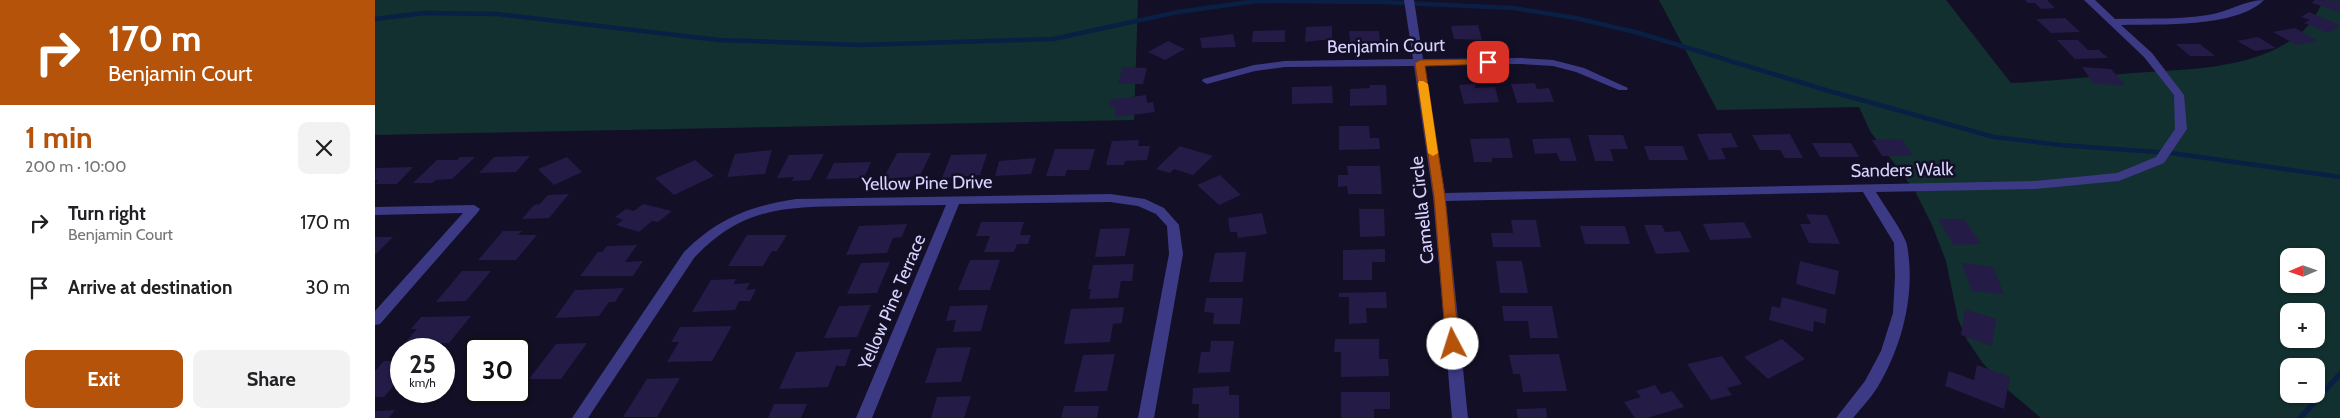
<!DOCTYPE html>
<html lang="en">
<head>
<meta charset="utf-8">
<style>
	:root { --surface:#fff; --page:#f2f2f2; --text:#202124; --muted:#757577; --accent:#b45309 }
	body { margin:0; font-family:Cabin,sans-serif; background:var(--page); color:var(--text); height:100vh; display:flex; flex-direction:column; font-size:19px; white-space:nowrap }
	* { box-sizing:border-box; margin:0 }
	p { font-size:16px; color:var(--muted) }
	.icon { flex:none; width:28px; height:28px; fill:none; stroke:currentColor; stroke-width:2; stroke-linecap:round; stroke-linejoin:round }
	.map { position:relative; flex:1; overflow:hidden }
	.sheet { display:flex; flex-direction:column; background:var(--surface); width:375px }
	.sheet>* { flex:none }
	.top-card { background:#b45309; color:#fff; overflow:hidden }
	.needle { width:32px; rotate:268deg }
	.fabs { position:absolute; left:1905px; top:248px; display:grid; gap:10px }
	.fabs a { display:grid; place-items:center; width:45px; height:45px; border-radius:10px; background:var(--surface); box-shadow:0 1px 4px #0004; font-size:25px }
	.speed { position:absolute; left:15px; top:338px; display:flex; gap:10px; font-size:25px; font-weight:700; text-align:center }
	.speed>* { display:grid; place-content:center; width:65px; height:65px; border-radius:50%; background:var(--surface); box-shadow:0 1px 4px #0004; line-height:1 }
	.speed small { font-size:12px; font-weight:400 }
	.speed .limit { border:2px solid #111; border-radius:8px; background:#fff; color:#111 }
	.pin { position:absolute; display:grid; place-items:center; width:42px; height:42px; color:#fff; margin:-21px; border-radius:10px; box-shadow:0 2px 8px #0006 }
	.me { position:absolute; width:55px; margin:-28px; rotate:355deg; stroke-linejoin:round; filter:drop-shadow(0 0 4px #0008) }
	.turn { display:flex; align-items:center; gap:18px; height:105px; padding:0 25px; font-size:22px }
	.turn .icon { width:65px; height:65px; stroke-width:2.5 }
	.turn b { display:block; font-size:35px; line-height:42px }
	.round { display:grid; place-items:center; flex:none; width:52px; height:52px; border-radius:10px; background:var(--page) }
	.head { display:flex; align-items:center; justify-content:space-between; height:85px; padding:0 25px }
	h1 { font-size:30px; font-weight:800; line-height:38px; color:var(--accent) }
	.action { display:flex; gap:10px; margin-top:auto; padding:10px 25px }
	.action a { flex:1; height:58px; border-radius:10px; background:var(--accent); color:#fff; font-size:20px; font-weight:800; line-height:58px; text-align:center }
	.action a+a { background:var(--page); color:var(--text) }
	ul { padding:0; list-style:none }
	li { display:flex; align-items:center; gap:15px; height:65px; padding:0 25px }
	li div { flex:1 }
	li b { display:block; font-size:19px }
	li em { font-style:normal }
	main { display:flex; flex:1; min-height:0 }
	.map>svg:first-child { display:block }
</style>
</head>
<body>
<main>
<section class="sheet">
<div class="top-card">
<div class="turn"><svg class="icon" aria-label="right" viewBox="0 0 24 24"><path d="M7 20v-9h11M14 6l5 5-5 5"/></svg><div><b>170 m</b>Benjamin Court</div></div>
</div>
<div class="head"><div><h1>1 min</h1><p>200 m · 10:00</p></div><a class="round"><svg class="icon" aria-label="close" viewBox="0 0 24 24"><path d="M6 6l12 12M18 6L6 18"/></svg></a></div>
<ul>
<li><svg class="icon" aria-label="right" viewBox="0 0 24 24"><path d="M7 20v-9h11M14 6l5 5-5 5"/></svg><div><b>Turn right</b><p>Benjamin Court</p></div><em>170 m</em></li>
<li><svg class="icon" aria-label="arrive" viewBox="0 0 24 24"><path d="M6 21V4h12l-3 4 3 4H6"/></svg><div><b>Arrive at destination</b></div><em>30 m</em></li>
</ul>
<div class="action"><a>Exit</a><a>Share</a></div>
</section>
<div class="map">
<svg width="1965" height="418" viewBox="0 0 1965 418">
	<rect width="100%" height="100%" fill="#130f26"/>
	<!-- green -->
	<g fill="#12302f" fill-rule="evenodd">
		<path d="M0,0H763L759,120L0,135Z"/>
		<path d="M1284,0H1571L1636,83C1676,81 1717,77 1757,73C1811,69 1877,70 1922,36C1935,27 1941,14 1949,0H1965V418H1666L1628,386L1607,362L1592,340L1583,319L1571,261L1557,225L1540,191L1495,131L1484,107L1342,110ZM1914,256H1941V284H1914ZM1914,311H1941V339H1914ZM1914,366H1941V394H1914Z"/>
	</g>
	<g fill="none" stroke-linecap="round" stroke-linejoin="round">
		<!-- stream-far1 -->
		<path stroke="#0a1f44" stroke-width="4.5" d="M0,19L49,13L123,14L344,40L485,45L678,39L803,12L881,1L1007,2L1138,8L1201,18L1264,33L1454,91L1619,137L1685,145L1796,153L1965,177"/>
		<!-- stream -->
		<path stroke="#0a1f44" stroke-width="5.5" d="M1925,418L1965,374"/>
	</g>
	<!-- building -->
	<g fill="#241b47">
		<path d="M1650,0H1672L1680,8L1666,9L1660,3H1653Z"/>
		<path d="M1940,0L1965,1V12L1937,3Z"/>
		<path d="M1934,12L1965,25V26L1953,33L1929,23L1935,20L1926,17Z"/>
		<path d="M1690,18L1705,32L1676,33L1661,19Z"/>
		<path d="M1103,25L1107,40L1079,39L1076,26Z"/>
		<path d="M957,26V39L930,42L931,27Z"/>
		<path d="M1920,28L1943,41L1921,45L1898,32Z"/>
		<path d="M910,30V42H877L878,31Z"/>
		<path d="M974,31H1004L1005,41L975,42Z"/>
		<path d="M858,34L861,47L827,48L825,38Z"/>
		<path d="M1883,37L1901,48L1880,51L1862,41Z"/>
		<path d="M1682,40H1703L1713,50H1724L1733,58L1700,59Z"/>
		<path d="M793,41L810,49L790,60L773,52Z"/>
		<path d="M1801,44H1825L1840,56H1815Z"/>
		<path d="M748,67L772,68L768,84H743Z"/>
		<path d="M1707,67L1736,69L1750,85L1719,84Z"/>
		<path d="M1160,83L1162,89L1174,88L1179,102L1142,103L1136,84Z"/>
		<path d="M1100,84V88L1120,87L1124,102L1089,104L1084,85Z"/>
		<path d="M995,85H1011L1012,105L975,106V89L995,88Z"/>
		<path d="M957,86L958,103L917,104V87Z"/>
		<path d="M771,95L772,103L778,102L780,112L741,117L739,106L735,107L734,100Z"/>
		<path d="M964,126H994L995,138H1004L1005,149L964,150Z"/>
		<path d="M1356,133L1363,147L1346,148L1351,159L1334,160L1322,134Z"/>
		<path d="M1415,134L1428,158H1410L1405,150H1385L1377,135Z"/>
		<path d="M1213,135H1248L1253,149H1235L1239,161H1220Z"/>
		<path d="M1134,138L1138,158H1117V162H1099L1095,139Z"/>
		<path d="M1195,138L1202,161H1185L1182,153L1160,154L1157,139Z"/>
		<path d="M1527,139L1537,155L1507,156L1497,140Z"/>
		<path d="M764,140L763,146H775L772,160L750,161L749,165H731L737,141Z"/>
		<path d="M1437,143H1476L1484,157H1445Z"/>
		<path d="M805,146L838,156L818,175L799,169L795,173L781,169Z"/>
		<path d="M1269,146H1308L1313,160H1274Z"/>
		<path d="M680,149H720L714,170H692L690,176H671Z"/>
		<path d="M397,150L390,174L352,177L360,154Z"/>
		<path d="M522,153H556L545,176L508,179Z"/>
		<path d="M449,154L435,180L417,181L419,177L402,178L414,155Z"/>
		<path d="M612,154L605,175L567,178L576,155Z"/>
		<path d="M155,156L141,172L104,173L119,157Z"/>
		<path d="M85,157H100L77,179L61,180L57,183H38L62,160H82Z"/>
		<path d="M192,157L207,172L179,185L163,169Z"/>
		<path d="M661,158L656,174L620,176L624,161Z"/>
		<path d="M320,160L339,176L299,195L280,178Z"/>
		<path d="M496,162L489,178L451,179L459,163Z"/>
		<path d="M972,166H1005L1007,194H973L972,186L963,187V175H973Z"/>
		<path d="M38,167L22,184H0L3,180H0L1,168Z"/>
		<path d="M845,175L866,195L844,205L822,185Z"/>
		<path d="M194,194L174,218L147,219L159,205L165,204L173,195Z"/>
		<path d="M268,204L297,211L283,222L277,221L264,232L241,225L248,220L240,217L251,209L259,211Z"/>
		<path d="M984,209H1009L1010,236L985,237Z"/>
		<path d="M887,213L892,234L863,238L862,232H855L853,218Z"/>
		<path d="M1431,214L1452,215L1465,244L1434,243L1425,224H1436Z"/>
		<path d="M1563,219H1589L1606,244L1579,245Z"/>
		<path d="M1136,220H1161L1166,247H1118L1116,233H1138Z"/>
		<path d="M606,222H649L645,235H656L653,244H642L639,252H609L615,236H601Z"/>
		<path d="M1369,222L1377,238L1335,240L1328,224Z"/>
		<path d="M532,224L527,237L518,238L512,253L471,255L484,226Z"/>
		<path d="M1269,225H1287L1290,232L1305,231L1315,252L1281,254Z"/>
		<path d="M1205,226H1250L1255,244H1210Z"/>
		<path d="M755,228L750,256L720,257L725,229Z"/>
		<path d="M128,231H147L143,235H162L141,260H103Z"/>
		<path d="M372,235H412L402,251H397L388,266H353Z"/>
		<path d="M0,237H18L0,255Z"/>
		<path d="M262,245L250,262L268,261L258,276H205L223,252H227L232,246Z"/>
		<path d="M1010,249V262H997V280H968V250Z"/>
		<path d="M871,252L868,282H834L840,253Z"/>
		<path d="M595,260H625L615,290H583Z"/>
		<path d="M1121,261H1147L1153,293H1125Z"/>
		<path d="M1425,261L1464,271L1460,295L1421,284Z"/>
		<path d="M515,262L502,293L472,294L486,263Z"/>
		<path d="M1587,263L1618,267L1629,294L1597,291Z"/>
		<path d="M759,264L757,281H746L743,298L714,299L716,289H713L718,265Z"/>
		<path d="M87,271H116L91,301L61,302Z"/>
		<path d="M361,279L359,284L375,283L371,290L381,289L375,301H364L360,310L317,312L336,280Z"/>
		<path d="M249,288L240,302H234L224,316L180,318L200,290Z"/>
		<path d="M1011,292L1012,308H991L992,323L974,324V297H964V293Z"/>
		<path d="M1407,297L1452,309L1450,324L1439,321L1438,332L1394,320L1397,306L1405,308Z"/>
		<path d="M831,298H868L865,324H838L839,313L829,312Z"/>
		<path d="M496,305L482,337L449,338L464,306Z"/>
		<path d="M613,305L606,331L578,332L581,320L571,321L575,306Z"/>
		<path d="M1127,306H1177L1183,338H1155L1153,321H1129Z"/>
		<path d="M749,307L747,323L738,324L735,342L689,344L696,309Z"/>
		<path d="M1590,309L1621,319L1617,346L1586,335Z"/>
		<path d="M96,316L74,343L29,344L42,329H36L46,317Z"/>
		<path d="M357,326L337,361L292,362L304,342H296L305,327Z"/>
		<path d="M960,339H1004V359H1013L1014,376L966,377V352H959Z"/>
		<path d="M1407,339L1430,359L1393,379L1369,357Z"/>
		<path d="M836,341H859L855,372L823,373L826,352H835Z"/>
		<path d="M212,343L186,379H154L181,344Z"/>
		<path d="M596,347L586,382L550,383L562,348Z"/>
		<path d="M476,349L470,366H461L453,387L404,389L421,352Z"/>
		<path d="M740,354L732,391L699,392L708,355Z"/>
		<path d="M1184,354L1192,391L1148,392L1145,374H1138L1134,355Z"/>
		<path d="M1347,356L1367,384L1352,388L1357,395L1336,400L1312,364Z"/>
		<path d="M9,361H26V377L9,397H0V371Z"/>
		<path d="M1602,365L1635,377L1629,409L1570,386L1574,371L1599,380Z"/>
		<path d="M305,378L282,417H248L272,379Z"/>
		<path d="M1280,385L1286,394L1297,391L1309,407L1272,418H1260L1249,402L1266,397L1261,391Z"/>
		<path d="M854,386V395H864V418H823L824,404H817L818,388Z"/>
		<path d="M966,392H1015V409H999V418H966Z"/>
		<path d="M596,396L589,418H556L562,397Z"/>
		<path d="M399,404H432L426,418H393Z"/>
		<path d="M689,406H724L722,418H686Z"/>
		<path d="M1171,408L1172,418H1143L1141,409Z"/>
		<path d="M20,410L14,418H0V411Z"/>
	</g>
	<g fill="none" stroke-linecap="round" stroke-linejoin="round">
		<!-- minor -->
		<g fill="#3d3a85" fill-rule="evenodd">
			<path d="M1029,0H1039L1048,59L1147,58L1178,60L1209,68L1253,88L1252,90H1244L1201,72L1178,66L1147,64L1049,65L1070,193L1660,181L1742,173L1781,157L1800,129L1799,95L1769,57L1709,0H1720L1740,19C1771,18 1803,20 1833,15C1853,12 1870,0 1889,0C1862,28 1783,24 1746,25L1777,53L1809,95L1812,129L1789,163L1744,181L1660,189L1501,192C1508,204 1529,233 1532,245C1541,293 1527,347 1502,388C1495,399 1486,408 1478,418H1461L1490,381L1506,351L1518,313L1520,276L1519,243L1488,192L1071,201L1093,418H1077L1058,197L1039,66L910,67L880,71L832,84L827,81L828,79L879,65L910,61L1038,59Z"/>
			<path d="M735,194L770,199L789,208L804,225L808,254L779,418H763L794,254L792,226L781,214L763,206L735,202L584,204L497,418H481L571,205C539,205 508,206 476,206C409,207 367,207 319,258L213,418H197L309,252C343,218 375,206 421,199Z"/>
			<path d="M99,205L105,209L103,212L5,324L0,325V311L88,213L0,215V207Z"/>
		</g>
	</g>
	<!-- route -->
	<path fill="#b45309" stroke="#753606" d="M1113,59L1117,60V64L1050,66L1070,197L1084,344L1078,349L1071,344L1059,197L1040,63L1045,60Z"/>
	<!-- slow -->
	<path fill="#f59e0b" d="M1044,81H1048L1053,84L1063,153L1058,156L1053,153L1043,84Z"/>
	<g text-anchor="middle" stroke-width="5" stroke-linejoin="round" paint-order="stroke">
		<!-- street labels -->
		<g font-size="18" fill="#d9d4ff" stroke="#130f26">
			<text transform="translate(1011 46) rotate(-1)" y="6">Benjamin Court</text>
			<text transform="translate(1527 170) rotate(-1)" y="6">Sanders Walk</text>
			<text transform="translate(552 183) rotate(-1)" y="6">Yellow Pine Drive</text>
			<text transform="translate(1047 210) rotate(-96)" y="6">Camella Circle</text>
			<text transform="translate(517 302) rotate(-67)" y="6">Yellow Pine Terrace</text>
		</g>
	</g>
</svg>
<div class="fabs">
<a><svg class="needle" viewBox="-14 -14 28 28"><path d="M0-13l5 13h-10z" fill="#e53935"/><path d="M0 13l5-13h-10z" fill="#757577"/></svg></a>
<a>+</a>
<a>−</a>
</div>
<div class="speed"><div>25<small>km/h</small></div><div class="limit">30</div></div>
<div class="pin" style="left:1113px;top:62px;background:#d93025"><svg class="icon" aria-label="arrive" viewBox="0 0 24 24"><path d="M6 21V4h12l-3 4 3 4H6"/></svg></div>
<svg class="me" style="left:1078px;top:344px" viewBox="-20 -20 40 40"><circle r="19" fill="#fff"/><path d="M0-13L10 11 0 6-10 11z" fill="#b45309"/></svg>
</div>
</main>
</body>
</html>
